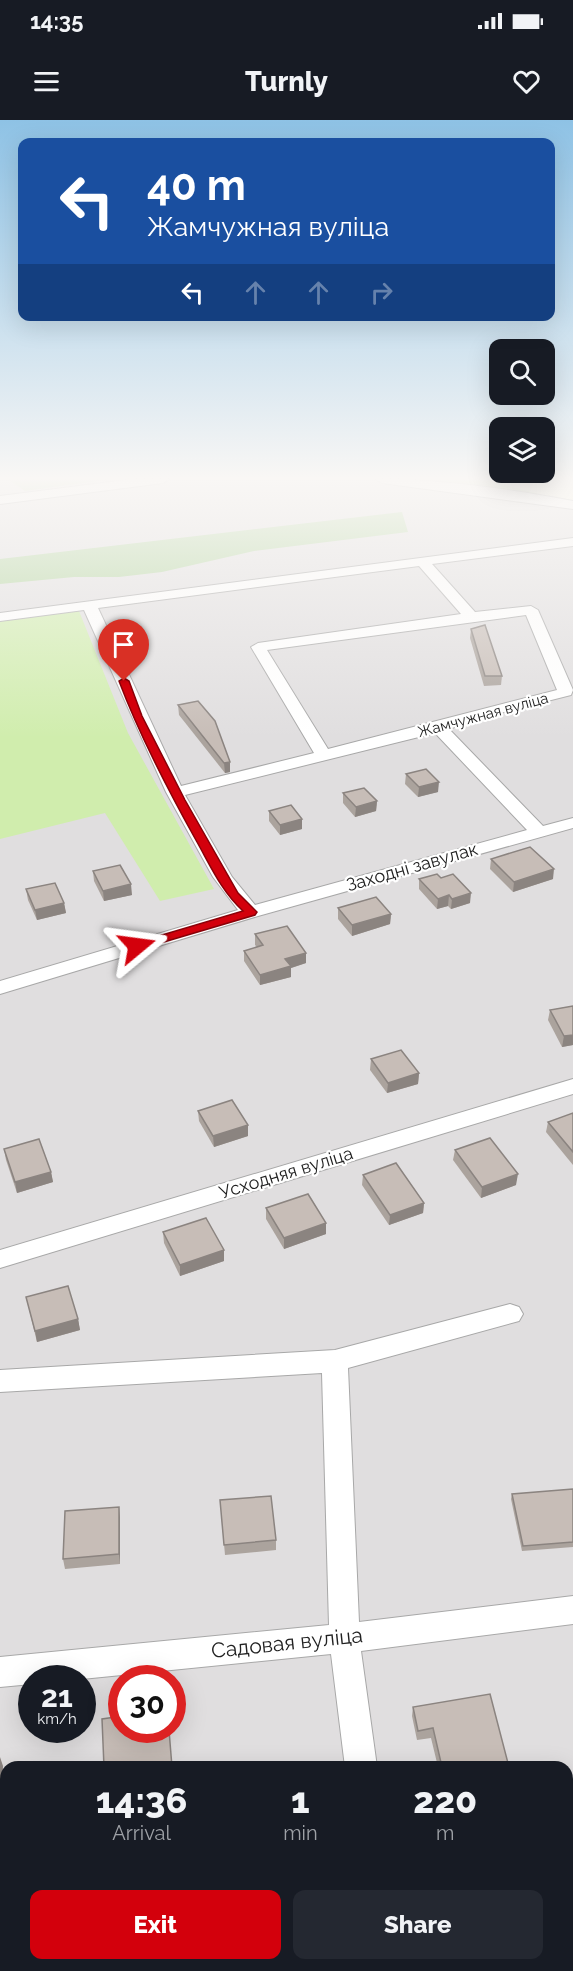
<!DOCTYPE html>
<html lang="en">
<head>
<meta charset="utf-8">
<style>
	:root { --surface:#171b24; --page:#242831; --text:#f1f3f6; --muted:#9ea1a6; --accent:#d3000c }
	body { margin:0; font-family:Raleway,sans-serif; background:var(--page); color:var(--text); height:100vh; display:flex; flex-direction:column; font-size:22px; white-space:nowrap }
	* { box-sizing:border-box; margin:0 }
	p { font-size:20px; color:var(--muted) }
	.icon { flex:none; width:33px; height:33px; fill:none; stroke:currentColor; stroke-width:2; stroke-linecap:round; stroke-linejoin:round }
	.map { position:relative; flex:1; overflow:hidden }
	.panel { position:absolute; left:0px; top:1641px; width:573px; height:210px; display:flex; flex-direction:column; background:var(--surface); border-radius:18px 18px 0 0; box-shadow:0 6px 24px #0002 }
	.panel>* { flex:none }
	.banner { position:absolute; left:18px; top:18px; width:537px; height:183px; border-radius:12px; box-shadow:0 6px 24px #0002; background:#1a4fa0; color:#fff; overflow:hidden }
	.controls { position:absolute; left:489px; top:219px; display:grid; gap:12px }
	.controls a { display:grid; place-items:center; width:66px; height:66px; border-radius:12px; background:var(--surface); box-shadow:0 6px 24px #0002; font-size:30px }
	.speed { position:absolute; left:18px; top:1545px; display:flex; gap:12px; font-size:30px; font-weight:700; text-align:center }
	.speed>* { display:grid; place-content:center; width:78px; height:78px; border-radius:50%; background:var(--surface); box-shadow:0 6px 24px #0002; line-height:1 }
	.speed small { font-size:15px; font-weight:400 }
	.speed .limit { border:9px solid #d22; background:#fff; color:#111 }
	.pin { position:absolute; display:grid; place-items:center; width:51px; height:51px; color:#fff; margin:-62px -26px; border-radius:50% 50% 50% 0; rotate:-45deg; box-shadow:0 0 6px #0007 }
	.pin .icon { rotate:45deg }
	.me { position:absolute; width:66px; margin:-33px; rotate:74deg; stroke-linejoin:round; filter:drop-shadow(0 0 4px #0008) }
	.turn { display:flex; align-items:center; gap:21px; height:126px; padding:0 30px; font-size:27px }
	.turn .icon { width:78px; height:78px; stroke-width:2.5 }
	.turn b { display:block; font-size:42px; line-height:51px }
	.lanes { display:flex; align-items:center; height:57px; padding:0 30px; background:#0003; justify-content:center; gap:30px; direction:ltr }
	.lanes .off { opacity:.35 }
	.eta { display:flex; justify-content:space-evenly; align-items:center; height:102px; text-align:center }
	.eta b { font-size:36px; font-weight:800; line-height:42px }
	.action { display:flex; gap:12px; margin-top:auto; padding:12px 30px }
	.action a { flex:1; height:69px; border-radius:12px; background:var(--accent); color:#fff; font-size:24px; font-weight:800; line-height:69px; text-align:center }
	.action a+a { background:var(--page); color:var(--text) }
	.status { display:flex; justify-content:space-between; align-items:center; height:42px; padding:0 30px; background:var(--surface); direction:ltr }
	.status svg { height:16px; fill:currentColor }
	header { display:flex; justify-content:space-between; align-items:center; height:78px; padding:0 30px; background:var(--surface); font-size:27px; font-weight:800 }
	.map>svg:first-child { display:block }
</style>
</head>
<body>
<div class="status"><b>14:35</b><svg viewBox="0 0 49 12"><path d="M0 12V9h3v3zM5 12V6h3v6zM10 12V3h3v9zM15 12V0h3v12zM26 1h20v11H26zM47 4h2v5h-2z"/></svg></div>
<header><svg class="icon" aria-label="menu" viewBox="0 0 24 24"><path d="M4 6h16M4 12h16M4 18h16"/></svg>Turnly<svg class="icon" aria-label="heart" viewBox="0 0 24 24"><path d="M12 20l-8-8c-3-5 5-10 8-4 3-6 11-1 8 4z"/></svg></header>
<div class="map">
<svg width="573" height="1851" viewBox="0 0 573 1851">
	<rect width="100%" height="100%" fill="#f2eee8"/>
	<!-- residential -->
	<path fill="#e0dedf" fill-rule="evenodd" d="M0,359H573V1851H0ZM32,1558H82V1610H32ZM122,1558H172V1610H122ZM6,1647H567V1845H6Z"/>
	<!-- education -->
	<path fill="#fffde4" d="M402,359H573V381L410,360Z"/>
	<!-- grass -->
	<g fill="#d0edad">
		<path d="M411,359H483L539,374L537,376Z"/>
		<path d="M79,491L128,613L214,769L160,781L105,693L0,719V501Z"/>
	</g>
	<!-- forest -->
	<g fill="#afd39b">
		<path d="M8,359H112L25,371Z"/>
		<path d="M402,392L408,412L254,431L162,452L119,457H74L0,464V439Z"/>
	</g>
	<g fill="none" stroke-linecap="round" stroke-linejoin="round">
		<defs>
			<g id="minor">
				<path d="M134,359H169L163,363L0,384V376Z"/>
				<path d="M376,359C441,359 509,369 573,381V389L382,363Z"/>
				<path d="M573,418V426L432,444L475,492L531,486L538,490L573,570L571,575L473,600L449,609L543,706L573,698V708L258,796L0,874V861L238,790L213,757L166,672L84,490L0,501V493ZM419,446L461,494L258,523L251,527L314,633L181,666L98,488ZM526,495L557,570L328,629L267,530ZM435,613L527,710L255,785L232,757L185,675Z"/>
				<path d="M573,959V974L0,1148V1130Z"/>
				<path d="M510,1184L519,1187L523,1194L519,1201L348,1248L359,1502L573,1476V1504L361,1531L377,1647H345L331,1534L82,1559L32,1558V1564L0,1567V1537L329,1505L322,1253L0,1272V1250L335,1230Z"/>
				<path d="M368,1845H404L405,1851H369Z"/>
			</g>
		</defs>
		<!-- minor casing -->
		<use href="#minor" stroke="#a8a8a8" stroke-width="2"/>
		<!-- minor -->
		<use href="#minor" fill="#fff" fill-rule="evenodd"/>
	</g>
	<!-- wall -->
	<g fill="#aba39d">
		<path d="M471,509L502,556L501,565L484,566L470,518Z"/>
		<path d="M198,581L230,652L225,653L179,595L178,585Z"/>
		<path d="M406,654L438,672L418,677L405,664Z"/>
		<path d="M343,673L377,681L376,691L355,697L343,683Z"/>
		<path d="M269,691L302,699V709L280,715L269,701Z"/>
		<path d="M491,739L553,759L513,772L490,749Z"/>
		<path d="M93,751L132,775L104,781L94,761Z"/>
		<path d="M419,759L470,783L451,789L448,786L437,789L419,769Z"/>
		<path d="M26,769L64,783L66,793L37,800L28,780Z"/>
		<path d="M338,788L391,794L390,804L352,816L338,799Z"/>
		<path d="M255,814L306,843L291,848V857L260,865L244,841V831L257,827L255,825Z"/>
		<path d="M573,886V925L562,927L548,900L550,890Z"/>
		<path d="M371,939L419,953L418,964L387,973L370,950Z"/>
		<path d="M198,991L248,1016L214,1027L199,1001Z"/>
		<path d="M573,993V1045L546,1012L548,1002Z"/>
		<path d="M4,1029L51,1052L53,1062L17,1073L6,1040Z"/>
		<path d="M455,1030L516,1065L481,1078L453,1040Z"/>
		<path d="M363,1055L424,1083L423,1093L389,1105L362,1065Z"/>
		<path d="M266,1088L326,1114L284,1129L266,1099Z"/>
		<path d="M163,1112L224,1130V1141L180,1156L164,1123Z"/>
		<path d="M26,1177L78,1199L80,1210L37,1222Z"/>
		<path d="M573,1369V1427L522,1431L511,1379L512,1374Z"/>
		<path d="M220,1380L276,1420V1430L225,1435Z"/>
		<path d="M120,1397V1444L65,1449L63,1439Z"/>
		<path d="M413,1587L509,1647H438L431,1618L417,1620L412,1596Z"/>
		<path d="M567,1716L573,1742V1815L567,1816Z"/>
	</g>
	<!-- shaded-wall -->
	<g fill="#8b8480">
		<path d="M230,642V652L225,653L224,643Z"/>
		<path d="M439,662L438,672L418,677L419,667Z"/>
		<path d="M377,681L376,691L355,697L356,687Z"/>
		<path d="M302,699V709L280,715V705Z"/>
		<path d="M554,749L553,759L513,772L514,762Z"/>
		<path d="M131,764L132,775L104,781L103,771Z"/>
		<path d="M471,773L470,783L451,789L452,779Z"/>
		<path d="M449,775L448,786L437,789L438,779Z"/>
		<path d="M64,783L66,793L37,800L35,790Z"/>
		<path d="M391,794L390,804L352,816V805Z"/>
		<path d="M306,833V843L291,848V857L260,865V855L285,839Z"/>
		<path d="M573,915V925L562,927L564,916Z"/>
		<path d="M419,953L418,964L387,973L388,963Z"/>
		<path d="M248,1005V1016L214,1027L213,1016Z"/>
		<path d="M51,1052L53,1062L17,1073L15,1062Z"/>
		<path d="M518,1054L516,1065L481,1078L482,1067Z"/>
		<path d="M424,1083L423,1093L389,1105L390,1095Z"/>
		<path d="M326,1103V1114L284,1129V1118Z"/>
		<path d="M224,1130V1141L180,1156V1145Z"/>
		<path d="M78,1199L80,1210L37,1222L35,1211Z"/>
		<path d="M119,1387L120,1397V1444L119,1434Z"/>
		<path d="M0,1637L3,1646L1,1699L0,1695Z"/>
	</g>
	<!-- building -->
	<g fill="#c7bdb7" stroke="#8b8480" stroke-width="1.5">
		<path d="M485,505L502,556H485L471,509Z"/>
		<path d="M198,581L215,601L230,642L224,643L178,585Z"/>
		<path d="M426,649L439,662L419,667L406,654Z"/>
		<path d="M364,668L377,681L356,687L343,673Z"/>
		<path d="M291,685L302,699L280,705L269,691Z"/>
		<path d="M530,727L554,749L514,762L491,739Z"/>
		<path d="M120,745L131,764L103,771L93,751Z"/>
		<path d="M437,754L441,758L453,754L471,773L452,779L449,775L438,779L419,759Z"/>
		<path d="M55,763L64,783L35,790L26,769Z"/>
		<path d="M376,777L391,794L352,805L338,788Z"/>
		<path d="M287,806L306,833L285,839L291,846L260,855L244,831L263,825L255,814Z"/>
		<path d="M573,886V915L564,916L550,890Z"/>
		<path d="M401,930L419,953L388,963L371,939Z"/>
		<path d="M232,980L248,1005L213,1016L198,991Z"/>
		<path d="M573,993V1032L548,1002Z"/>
		<path d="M490,1018L518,1054L482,1067L455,1030Z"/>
		<path d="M39,1019L51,1052L15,1062L4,1029Z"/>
		<path d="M396,1043L424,1083L390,1095L363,1055Z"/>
		<path d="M308,1074L326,1103L284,1118L266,1088Z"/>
		<path d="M206,1098L224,1130L180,1145L163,1112Z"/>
		<path d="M68,1166L78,1199L35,1211L26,1177Z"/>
		<path d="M573,1369V1422L523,1426L512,1374Z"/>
		<path d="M271,1376L276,1420L224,1425L220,1380Z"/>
		<path d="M119,1387V1434L63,1439L65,1391Z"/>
		<path d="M490,1574L509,1647H442L433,1608L418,1611L413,1587Z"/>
		<path d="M122,1596V1610H169L172,1647H104L102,1599Z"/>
		<path d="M567,1716L573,1742V1811L567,1812Z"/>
	</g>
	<!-- sky -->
	<linearGradient id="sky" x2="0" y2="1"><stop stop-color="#8ec2e5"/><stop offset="0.58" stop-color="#f9f7f5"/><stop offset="1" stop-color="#f9f7f5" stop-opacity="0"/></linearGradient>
	<rect width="573" height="618" fill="url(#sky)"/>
	<!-- route -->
	<path fill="#d3000c" stroke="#890008" stroke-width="1.5" d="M124,558L129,561L142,596L185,680L238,773L257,792L255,795L137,830L132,829L131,826L132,824L243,791C222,772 211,747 197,722C168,670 140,617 119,561Z"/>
	<g text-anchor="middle" stroke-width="4.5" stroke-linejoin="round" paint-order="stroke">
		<!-- far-street labels -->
		<g font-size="15" fill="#212121" stroke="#fff">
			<text transform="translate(483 595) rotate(-15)" y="5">Жамчужная вуліца</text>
		</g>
		<!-- street labels -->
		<g font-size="18" fill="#212121" stroke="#fff">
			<text transform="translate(412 747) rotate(-16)" y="6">Заходні завулак</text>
			<text transform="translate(286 1053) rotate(-17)" y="6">Усходняя вуліца</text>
		</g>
		<!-- near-street labels -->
		<g font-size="21" fill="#212121" stroke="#fff">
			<text transform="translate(287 1523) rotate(-6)" y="7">Садовая вуліца</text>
		</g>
	</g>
</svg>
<div class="controls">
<a><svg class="icon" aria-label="search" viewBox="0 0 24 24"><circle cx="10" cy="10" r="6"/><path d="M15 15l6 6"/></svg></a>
<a><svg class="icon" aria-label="layers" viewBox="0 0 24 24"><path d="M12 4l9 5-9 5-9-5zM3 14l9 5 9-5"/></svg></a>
</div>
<div class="speed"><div>21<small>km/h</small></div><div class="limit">30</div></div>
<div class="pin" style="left:124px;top:561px;background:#d93025"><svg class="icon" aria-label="arrive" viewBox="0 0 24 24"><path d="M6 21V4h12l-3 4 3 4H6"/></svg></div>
<svg class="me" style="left:137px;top:826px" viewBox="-20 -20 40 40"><path d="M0-17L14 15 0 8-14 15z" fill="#d3000c" stroke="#fff" stroke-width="4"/></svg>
<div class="banner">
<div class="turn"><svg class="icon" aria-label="left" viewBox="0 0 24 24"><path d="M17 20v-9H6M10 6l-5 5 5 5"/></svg><div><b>40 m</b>Жамчужная вуліца</div></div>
<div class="lanes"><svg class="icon" aria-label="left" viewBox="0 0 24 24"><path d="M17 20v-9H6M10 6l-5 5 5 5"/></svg><svg class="icon off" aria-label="ahead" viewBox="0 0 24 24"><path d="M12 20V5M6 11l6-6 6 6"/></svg><svg class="icon off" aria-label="ahead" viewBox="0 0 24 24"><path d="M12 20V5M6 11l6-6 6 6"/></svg><svg class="icon off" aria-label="right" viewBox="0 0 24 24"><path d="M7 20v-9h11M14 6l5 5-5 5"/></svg></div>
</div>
<section class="panel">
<div class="eta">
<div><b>14:36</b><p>Arrival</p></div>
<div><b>1</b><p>min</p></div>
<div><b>220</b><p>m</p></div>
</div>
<div class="action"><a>Exit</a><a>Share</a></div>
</section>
</div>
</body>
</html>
